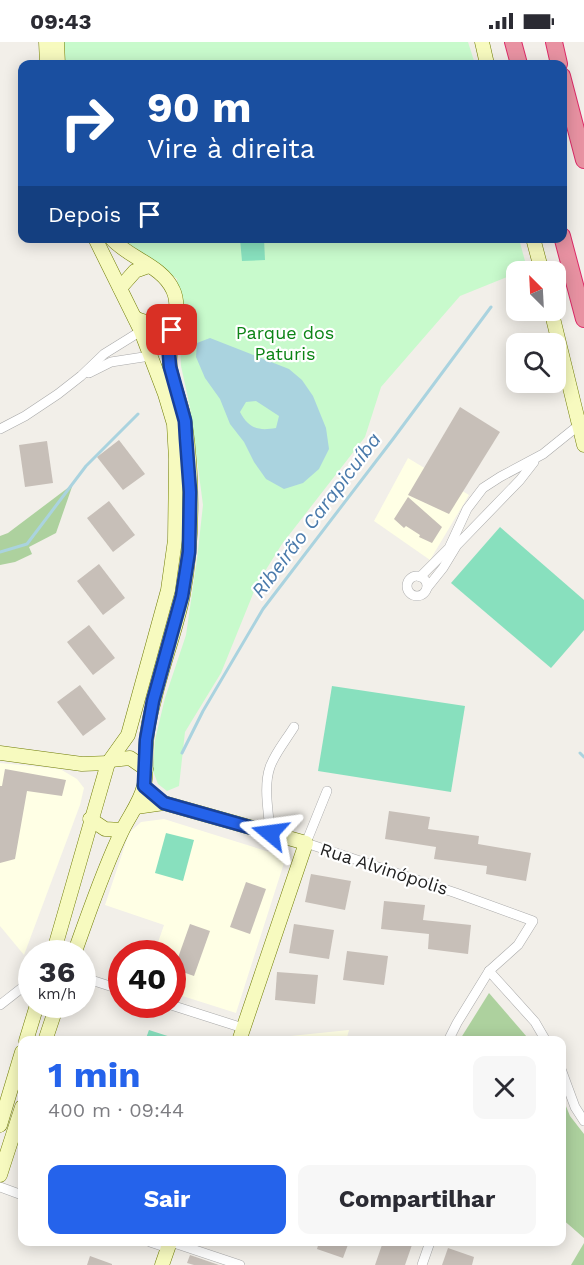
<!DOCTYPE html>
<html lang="pt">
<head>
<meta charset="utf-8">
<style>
	:root { --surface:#fff; --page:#f7f7f7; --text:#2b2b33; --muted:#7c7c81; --accent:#2563eb }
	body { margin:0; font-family:"Work Sans",sans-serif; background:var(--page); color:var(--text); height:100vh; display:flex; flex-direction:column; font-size:22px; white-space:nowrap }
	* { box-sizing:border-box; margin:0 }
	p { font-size:20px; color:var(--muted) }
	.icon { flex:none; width:33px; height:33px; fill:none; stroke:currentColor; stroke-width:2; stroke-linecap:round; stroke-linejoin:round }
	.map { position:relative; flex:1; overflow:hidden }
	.sheet { position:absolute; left:18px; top:994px; width:548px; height:210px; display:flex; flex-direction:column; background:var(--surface); border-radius:12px; box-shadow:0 3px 15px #0003 }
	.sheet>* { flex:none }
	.hud { position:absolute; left:18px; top:18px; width:549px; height:183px; border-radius:12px; box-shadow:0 3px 15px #0003; background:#1a4fa0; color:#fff; overflow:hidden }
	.needle { width:39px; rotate:336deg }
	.buttons { position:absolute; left:506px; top:219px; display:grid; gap:12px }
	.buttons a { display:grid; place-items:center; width:60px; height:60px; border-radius:12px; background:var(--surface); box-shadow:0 3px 15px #0003; font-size:30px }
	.speed { position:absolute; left:18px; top:898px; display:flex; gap:12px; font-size:30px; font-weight:700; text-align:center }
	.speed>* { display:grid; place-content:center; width:78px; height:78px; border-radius:50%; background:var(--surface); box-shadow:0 3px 15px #0003; line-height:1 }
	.speed small { font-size:15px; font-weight:400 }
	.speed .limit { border:9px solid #d22; background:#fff; color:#111 }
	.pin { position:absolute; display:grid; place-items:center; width:51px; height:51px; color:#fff; margin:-26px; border-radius:12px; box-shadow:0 3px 9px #0006 }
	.me { position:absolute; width:66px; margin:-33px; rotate:286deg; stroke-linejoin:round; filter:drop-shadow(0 0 4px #0008) }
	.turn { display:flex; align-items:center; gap:21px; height:126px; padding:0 30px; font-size:27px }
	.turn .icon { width:78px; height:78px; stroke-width:2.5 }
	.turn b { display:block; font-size:42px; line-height:51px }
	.then { display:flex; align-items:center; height:57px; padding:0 30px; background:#0003; gap:12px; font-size:22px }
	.round { display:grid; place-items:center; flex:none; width:63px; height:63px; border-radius:12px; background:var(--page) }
	.head { display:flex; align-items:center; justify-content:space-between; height:102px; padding:0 30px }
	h1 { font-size:36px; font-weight:700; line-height:45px; color:var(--accent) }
	.button { display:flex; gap:12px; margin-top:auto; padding:12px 30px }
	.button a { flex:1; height:69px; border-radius:12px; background:var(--accent); color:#fff; font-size:24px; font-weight:700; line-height:69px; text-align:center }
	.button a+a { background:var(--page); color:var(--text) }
	.status { display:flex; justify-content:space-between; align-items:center; height:42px; padding:0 30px; background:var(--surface); direction:ltr }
	.status svg { height:16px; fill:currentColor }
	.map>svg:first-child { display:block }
</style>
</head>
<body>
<div class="status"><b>09:43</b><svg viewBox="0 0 49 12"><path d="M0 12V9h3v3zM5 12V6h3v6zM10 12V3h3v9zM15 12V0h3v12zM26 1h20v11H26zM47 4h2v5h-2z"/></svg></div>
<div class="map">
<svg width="584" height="1223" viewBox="0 0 584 1223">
	<rect width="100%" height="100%" fill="#f2efe9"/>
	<!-- education -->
	<g fill="#ffffe5">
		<path d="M408,416L469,453L430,518L374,479Z"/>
		<path d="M0,721L60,727L77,737L84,746L80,763L24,913L0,884Z"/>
		<path d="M164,777L279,813L284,821L236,971L173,951L172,912H154L164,883L105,863L129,791L141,780Z"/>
		<path d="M349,988L346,999H251V998Z"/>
	</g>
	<!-- forest -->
	<g fill="#add19e">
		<path d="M73,442L56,491L29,505L32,512L15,520L0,523V494L8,491Z"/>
		<path d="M489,951L527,995L530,999H459Z"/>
		<path d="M561,1052L570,1074L584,1092V1196L561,1176Z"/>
		<path d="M584,1201V1223H571Z"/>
	</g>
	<!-- park -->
	<g fill="#c8facc">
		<path d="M63,0H468L475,22H63Z"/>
		<path d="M122,197H519L525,219L507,235L460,254L381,345L365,395L282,502L257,542L221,631L185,690L179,744L167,749L158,742L153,729L155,698L165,656L186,593L197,517L203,463L190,365L181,324L177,237Z"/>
	</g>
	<!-- pitch -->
	<g fill="#88e0be">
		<path d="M240,197H264L265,218L242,219Z"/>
		<path d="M500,485L584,558V588L551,626L451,541Z"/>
		<path d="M332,644L465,664L451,750L318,729Z"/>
		<path d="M166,791L194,798L183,839L155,831Z"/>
		<path d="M149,988L183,999H145Z"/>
	</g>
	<!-- water -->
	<path fill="#aad3df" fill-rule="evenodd" d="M210,296L289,327L302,338L313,354L326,386L329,407L319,427L303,441L284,447L266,437L254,420L244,400L230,382L220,357L205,336L196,315L197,301ZM256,359L279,374L276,386C259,389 249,387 240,370L246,360Z"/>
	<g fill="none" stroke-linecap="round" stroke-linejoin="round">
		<!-- stream -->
		<g stroke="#aad3df" stroke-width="3">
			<path d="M0,510L27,502L86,424L138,372"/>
			<path d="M182,711L203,669L263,567L393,397L491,265"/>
			<path d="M580,711L584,715"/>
		</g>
	</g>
	<!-- building -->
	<g fill="#c7bfb8">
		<path d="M460,365L500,390L449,472L408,453Z"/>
		<path d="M119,398L145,432L123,448L97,415Z"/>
		<path d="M47,399L53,441L25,445L19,403Z"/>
		<path d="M408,455L442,485L432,501L419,495L420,493L406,484L404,486L394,477Z"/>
		<path d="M109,459L135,493L113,510L87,476Z"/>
		<path d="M99,522L125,556L103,573L77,539Z"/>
		<path d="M89,583L115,616L93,633L67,600Z"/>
		<path d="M80,643L106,677L83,694L57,660Z"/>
		<path d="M5,727L66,738L62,754L27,749L15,817L0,821V744H2Z"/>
		<path d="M389,769L430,775L428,787L479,794L478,802L531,811L526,839L486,832L487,824L434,817L436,805L385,797Z"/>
		<path d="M311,832L351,839L345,868L305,860Z"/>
		<path d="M246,840L266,847L250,892L230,885Z"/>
		<path d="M384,859L425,863L423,878L471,883L468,912L428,907L429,892L381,887Z"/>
		<path d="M190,882L210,889L194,934L174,927Z"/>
		<path d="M294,882L334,888L329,917L289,911Z"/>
		<path d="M347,909L388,914L384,943L343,938Z"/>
		<path d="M277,930L318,933L315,962L275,958Z"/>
		<path d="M319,1200H349L343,1216L317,1207Z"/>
		<path d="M383,1200H413L405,1223H375Z"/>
		<path d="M448,1206L474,1215L472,1223H442Z"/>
		<path d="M190,1213L219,1223H194L187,1221Z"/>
		<path d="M90,1214L112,1222V1223H87Z"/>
	</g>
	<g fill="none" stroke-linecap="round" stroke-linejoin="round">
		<defs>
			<g id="street">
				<path d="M89,331L111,320L150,314"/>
				<path d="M0,387L25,374L58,352L81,334L104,312L141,289"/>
				<circle cx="417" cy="544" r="10"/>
				<path d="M420,535L449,506L467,467L483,446L500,435L543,412L579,383"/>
				<path d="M427,546L443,526L457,503L520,438L534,420"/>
				<path d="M327,749L306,801L456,851L533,879L518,903L489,929L457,981L448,999"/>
				<path d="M270,791C269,771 263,745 270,725C275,711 286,698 294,685"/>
				<path d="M489,929L535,980L546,999"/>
				<path d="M82,935L122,948"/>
				<path d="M0,963L32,938"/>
				<path d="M171,963L243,986"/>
				<path d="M561,1027L575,1065L584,1079"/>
				<path d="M0,1145L22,1153"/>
				<path d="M150,1200L168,1206"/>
				<path d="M171,1200L240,1223"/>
				<path d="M422,1223L430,1200"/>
			</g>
			<g id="secondary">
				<path d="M46,0L47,22"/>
				<path d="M57,0L58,22"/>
				<path d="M482,0L487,22"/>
				<path d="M533,196L542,230"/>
				<path d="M120,246L135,229L149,224"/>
				<path d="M551,268L584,403"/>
				<path d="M135,276C149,283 161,282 174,276"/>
				<path d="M0,711L82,722L108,721"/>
				<path d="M111,718L130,716L146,727"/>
				<path d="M136,765L164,761L306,801L239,999"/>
				<path d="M90,777L105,787L122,788"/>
				<path d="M53,912L108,721L128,693L168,548L175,498L176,417L174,382L165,352L141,289L95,196"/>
				<path d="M74,912C89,871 103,828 122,789C129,774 140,761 144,744C147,731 145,717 146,703C147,689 150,673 154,659C162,623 176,589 183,553C193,500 193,435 185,381C182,362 173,344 170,324C167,301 183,268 173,248C162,223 128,216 111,196"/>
				<path d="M26,999L37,963"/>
				<path d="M45,999L57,963"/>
				<path d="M0,1083L22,1010"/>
				<path d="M0,1133L22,1065"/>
				<path d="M162,1223L170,1200"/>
			</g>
			<g id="highway">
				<path d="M513,0L519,22"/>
				<path d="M554,0L559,22"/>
				<path d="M562,34L584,118"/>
				<path d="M562,194L584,277"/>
			</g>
		</defs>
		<!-- street casing -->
		<use href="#street" stroke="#a9a9a9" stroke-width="10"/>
		<!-- secondary casing -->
		<use href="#secondary" stroke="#707d05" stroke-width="15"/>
		<!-- highway casing -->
		<use href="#highway" stroke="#dc2a67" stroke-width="18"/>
		<!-- street -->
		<use href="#street" stroke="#fff" stroke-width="9"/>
		<!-- secondary -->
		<use href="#secondary" stroke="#f7fabf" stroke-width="14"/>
		<!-- highway -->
		<use href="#highway" stroke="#e892a2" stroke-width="16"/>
	</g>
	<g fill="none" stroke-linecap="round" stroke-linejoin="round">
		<defs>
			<path id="route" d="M172,288L169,313L170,325L185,379L186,396L190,450L189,510L182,554L153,659L146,698L144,744L164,761L270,791"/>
		</defs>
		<!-- route casing -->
		<use href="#route" stroke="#184099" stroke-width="15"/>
		<!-- route -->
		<use href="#route" stroke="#2563eb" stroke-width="10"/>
	</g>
	<g text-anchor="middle" stroke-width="4.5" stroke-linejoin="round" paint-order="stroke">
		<!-- park labels -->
		<g font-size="18" fill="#0c8416" stroke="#fff">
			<text x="285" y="297">Parque dos<tspan x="285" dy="21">Paturis</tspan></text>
		</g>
		<!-- street labels -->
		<g font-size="18" fill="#222" stroke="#fff">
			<text transform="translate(384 827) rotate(18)" y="6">Rua Alvinópolis</text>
		</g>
		<!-- water labels -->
		<g font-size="20" font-style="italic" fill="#4a7aab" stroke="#fff">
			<text transform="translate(316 473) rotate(-53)" y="7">Ribeirão Carapicuíba</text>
		</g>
	</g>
</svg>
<div class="buttons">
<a><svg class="needle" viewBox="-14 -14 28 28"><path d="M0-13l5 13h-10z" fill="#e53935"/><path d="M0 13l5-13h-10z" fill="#7c7c81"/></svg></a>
<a><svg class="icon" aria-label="search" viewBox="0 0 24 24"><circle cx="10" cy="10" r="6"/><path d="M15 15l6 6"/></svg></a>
</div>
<div class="speed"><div>36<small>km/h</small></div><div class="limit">40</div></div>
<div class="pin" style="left:172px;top:288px;background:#d93025"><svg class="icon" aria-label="arrive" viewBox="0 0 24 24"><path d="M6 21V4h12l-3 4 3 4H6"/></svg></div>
<svg class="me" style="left:270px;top:791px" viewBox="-20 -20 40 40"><path d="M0-17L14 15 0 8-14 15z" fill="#2563eb" stroke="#fff" stroke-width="4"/></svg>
<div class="hud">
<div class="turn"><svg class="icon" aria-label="right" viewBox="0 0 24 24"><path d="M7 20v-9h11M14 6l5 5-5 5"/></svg><div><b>90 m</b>Vire à direita</div></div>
<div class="then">Depois<svg class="icon" aria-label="arrive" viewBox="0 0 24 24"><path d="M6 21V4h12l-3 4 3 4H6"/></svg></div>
</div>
<section class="sheet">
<div class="head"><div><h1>1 min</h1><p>400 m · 09:44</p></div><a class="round"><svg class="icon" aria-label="close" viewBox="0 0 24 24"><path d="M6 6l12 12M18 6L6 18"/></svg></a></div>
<div class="button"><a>Sair</a><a>Compartilhar</a></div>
</section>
</div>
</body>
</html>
